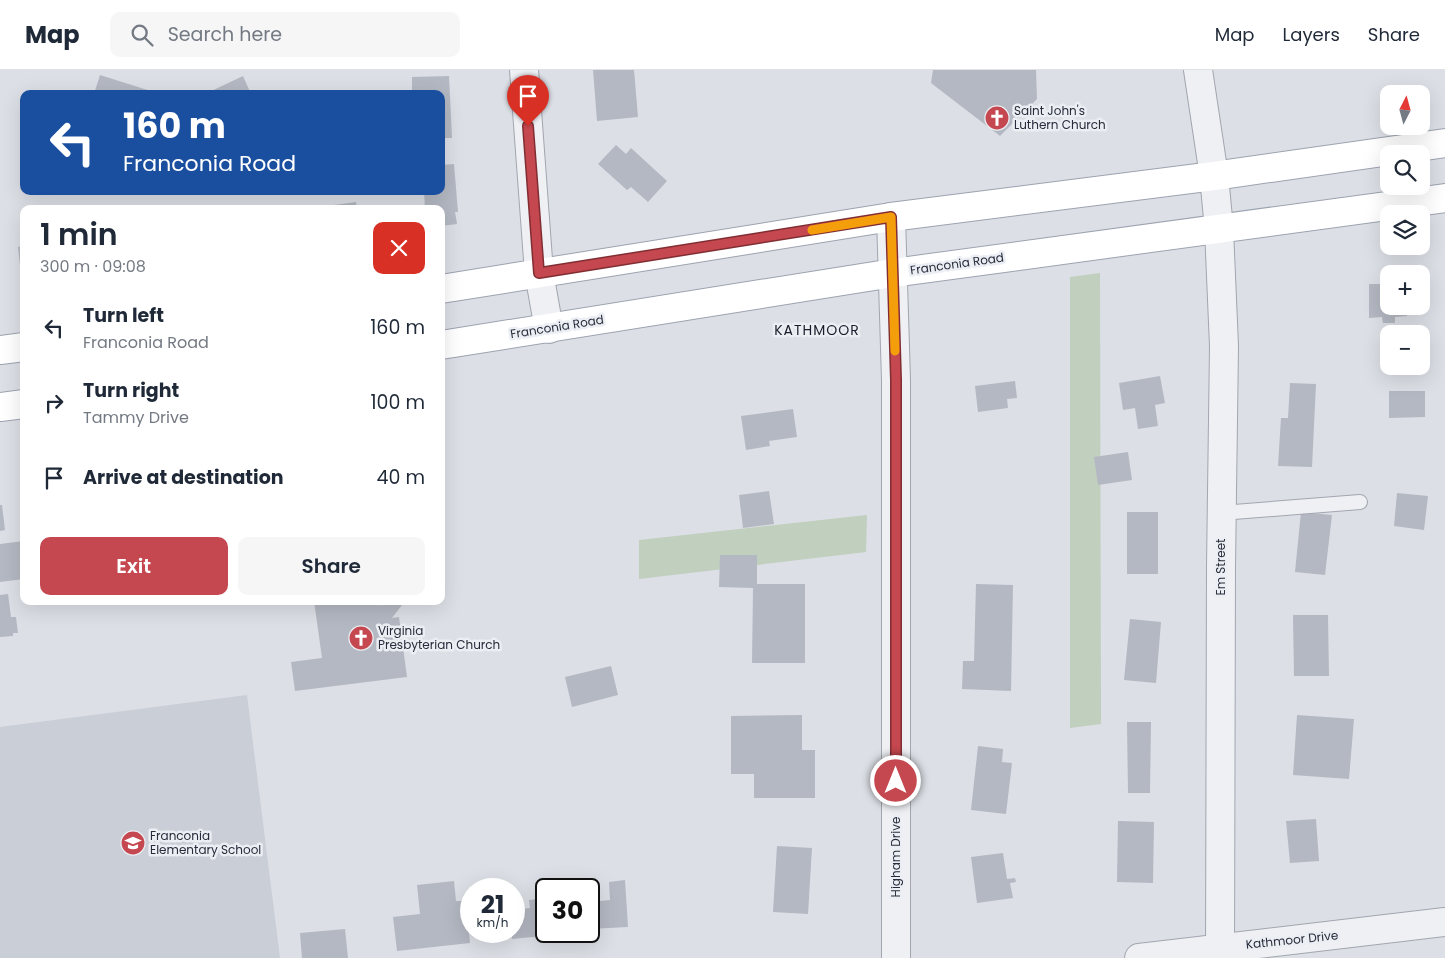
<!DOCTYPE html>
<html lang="en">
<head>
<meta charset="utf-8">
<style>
	:root { --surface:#fff; --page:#f6f6f7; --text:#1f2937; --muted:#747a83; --line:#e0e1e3; --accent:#c5474f }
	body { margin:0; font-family:Poppins,sans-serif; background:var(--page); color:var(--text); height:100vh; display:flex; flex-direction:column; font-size:19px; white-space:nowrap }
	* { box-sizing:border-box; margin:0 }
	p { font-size:16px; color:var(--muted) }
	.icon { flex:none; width:28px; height:28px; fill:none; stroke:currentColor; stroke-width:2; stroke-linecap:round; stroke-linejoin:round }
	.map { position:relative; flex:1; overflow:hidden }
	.details { position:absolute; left:20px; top:135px; width:425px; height:400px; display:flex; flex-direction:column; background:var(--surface); border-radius:10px; box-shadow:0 5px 20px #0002 }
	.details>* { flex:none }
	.guide { position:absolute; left:20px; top:20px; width:425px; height:105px; border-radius:10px; box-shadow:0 5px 20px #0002; background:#1a4fa0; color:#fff; overflow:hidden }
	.needle { width:32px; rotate:6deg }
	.tools { position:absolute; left:1380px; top:15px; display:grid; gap:10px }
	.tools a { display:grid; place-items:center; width:50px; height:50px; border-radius:10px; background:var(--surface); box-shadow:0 5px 20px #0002; font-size:25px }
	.speed { position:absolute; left:460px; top:808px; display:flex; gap:10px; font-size:25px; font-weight:700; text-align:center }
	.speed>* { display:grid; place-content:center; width:65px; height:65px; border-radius:50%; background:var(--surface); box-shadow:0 5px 20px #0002; line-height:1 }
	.speed small { font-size:12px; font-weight:400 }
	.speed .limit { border:2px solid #111; border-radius:8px; background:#fff; color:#111 }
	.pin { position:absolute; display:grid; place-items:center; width:42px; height:42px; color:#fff; margin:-51px -21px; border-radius:50% 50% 50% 0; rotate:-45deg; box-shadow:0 0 5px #0007 }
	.pin .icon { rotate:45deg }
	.me { position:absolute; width:55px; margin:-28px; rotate:0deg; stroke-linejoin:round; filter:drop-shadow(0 0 4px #0008) }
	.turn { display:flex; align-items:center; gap:18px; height:105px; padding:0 20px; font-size:22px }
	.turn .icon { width:65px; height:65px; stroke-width:2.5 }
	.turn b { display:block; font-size:35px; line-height:42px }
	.round { display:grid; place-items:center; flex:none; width:52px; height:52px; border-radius:10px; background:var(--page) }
	.headline { display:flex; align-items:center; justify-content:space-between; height:85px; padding:0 20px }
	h1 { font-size:30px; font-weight:600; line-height:38px }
	.action { display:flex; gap:10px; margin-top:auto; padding:10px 20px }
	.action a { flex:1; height:58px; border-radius:10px; background:var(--accent); color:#fff; font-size:20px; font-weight:600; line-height:58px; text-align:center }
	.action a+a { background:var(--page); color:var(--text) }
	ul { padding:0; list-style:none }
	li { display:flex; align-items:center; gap:15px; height:75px; padding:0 20px }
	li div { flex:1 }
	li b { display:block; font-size:19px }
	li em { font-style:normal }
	header { display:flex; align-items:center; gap:30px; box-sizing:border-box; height:70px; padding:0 25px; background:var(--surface); border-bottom:1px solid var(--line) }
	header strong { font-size:24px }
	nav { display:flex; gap:28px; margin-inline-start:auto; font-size:18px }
	.search { width:350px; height:45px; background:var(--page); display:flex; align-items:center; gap:12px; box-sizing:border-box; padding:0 18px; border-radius:10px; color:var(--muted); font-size:19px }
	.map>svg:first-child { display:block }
</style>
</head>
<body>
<header>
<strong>Map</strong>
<div class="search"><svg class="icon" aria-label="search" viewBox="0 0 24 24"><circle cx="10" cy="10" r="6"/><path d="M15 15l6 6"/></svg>Search here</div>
<nav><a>Map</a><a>Layers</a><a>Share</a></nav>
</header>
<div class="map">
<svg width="1445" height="888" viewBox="0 0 1445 888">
	<rect width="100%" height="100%" fill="#dcdfe5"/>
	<!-- built -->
	<path fill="#caced7" d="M247,625L280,888H0V657Z"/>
	<!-- green -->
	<g fill="#c1cfbe">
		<path d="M1100,203L1101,654L1070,658V207Z"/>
		<path d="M867,445L866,482L639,509V470Z"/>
	</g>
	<!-- building -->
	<g fill="#b4b8c2">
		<path d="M593,0H634L638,47L597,51Z"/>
		<path d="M933,0H1036L1037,29L1000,66L931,13Z"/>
		<path d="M100,5L157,23V24H94Z"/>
		<path d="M243,6L251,24H205Z"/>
		<path d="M449,6L452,68H441V24H412V7Z"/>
		<path d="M616,75L626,84L631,78L667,111L648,132L631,117L627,120L598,94Z"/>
		<path d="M454,94L458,142H455L457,154L441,156V139H425L424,121H441V95Z"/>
		<path d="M356,132L357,139H312V138Z"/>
		<path d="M24,176V205H21L18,177Z"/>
		<path d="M1369,214H1389V236H1407V246L1395,247V253H1383L1382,247L1369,248Z"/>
		<path d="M1160,306L1165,333L1155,335L1158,356L1138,359L1135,338L1123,340L1119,313Z"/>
		<path d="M1015,311L1017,328L1007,329L1008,338L978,342L975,316Z"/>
		<path d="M1290,313L1316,314L1312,397L1278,396L1281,348H1288Z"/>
		<path d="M1389,321H1425V347L1389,348Z"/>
		<path d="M793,339L797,367L769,371L770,376L746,380L741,346Z"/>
		<path d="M1128,382L1132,410L1098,415L1094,387Z"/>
		<path d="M769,421L774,454L743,458L739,425Z"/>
		<path d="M1397,423L1428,426L1424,460L1394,456Z"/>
		<path d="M0,435H2L5,460L0,461Z"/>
		<rect x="1127" y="442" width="31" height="62"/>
		<path d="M1301,442L1332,445L1325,505L1295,502Z"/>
		<path d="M24,471V509L0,512V474Z"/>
		<path d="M720,485H757V514H805V593H752L753,518L719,517Z"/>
		<path d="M976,514L1013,515L1011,621L962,619L963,591H974Z"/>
		<path d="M8,524L11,547H16L18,563H13V566L0,567V525Z"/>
		<path d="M314,531H380L381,536L384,531H402V535L392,548L399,547L407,607L295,621L291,592L322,588Z"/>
		<path d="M1293,545H1328L1329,606H1294Z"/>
		<path d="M1130,549L1161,552L1156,613L1124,610Z"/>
		<path d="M611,596L618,625L572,637L565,607Z"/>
		<path d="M802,645V680H815V728H754V704H731V646Z"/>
		<path d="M1297,645L1354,649L1349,709L1293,705Z"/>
		<path d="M1127,652H1151L1150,723H1128Z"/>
		<path d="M978,676L1003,679L1002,692L1012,693L1006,744L971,740Z"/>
		<path d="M1316,749L1319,791L1290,793L1286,751Z"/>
		<path d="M1118,751L1154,752L1153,813L1117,812Z"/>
		<path d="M777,776L812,778L808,844L773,842Z"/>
		<path d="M1003,783L1007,809L1015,808L1016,812L1010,813L1013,828L977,833L971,787Z"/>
		<path d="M625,810L628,857L589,859V832L610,830L609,812Z"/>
		<path d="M454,811L456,831H466L470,873L397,881L393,847L420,844L417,815Z"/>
		<path d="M546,828V861H553V865L512,869L511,861H514V840L530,838L529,830Z"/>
		<path d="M345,859L348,888H302L300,863Z"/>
	</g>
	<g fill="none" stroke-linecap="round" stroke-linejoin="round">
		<defs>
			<path id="lane" d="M1221,443L1360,432"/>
			<g id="street">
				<path d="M524,0L539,203L549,259"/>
				<path d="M1198,0L1214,106L1219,159L1224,276L1221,497L1220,888"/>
				<path d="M891,147L896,310V888"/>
				<path d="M1139,888L1445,852"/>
			</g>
			<g id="primary">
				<path d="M441,219L891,147L1214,106L1445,73"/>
				<path d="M441,275L893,203L1445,128"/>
				<path d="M0,280L24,277"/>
				<path d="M0,337L24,334"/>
			</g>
		</defs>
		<!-- lane casing -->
		<use href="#lane" stroke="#a2a6af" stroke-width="16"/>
		<!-- street casing -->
		<use href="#street" stroke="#a2a6af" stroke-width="30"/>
		<!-- primary casing -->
		<use href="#primary" stroke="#9ca3b0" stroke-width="30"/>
		<!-- lane -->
		<use href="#lane" stroke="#eff0f4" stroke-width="14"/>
		<!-- street -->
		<use href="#street" stroke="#eff0f4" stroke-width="28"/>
		<!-- primary -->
		<use href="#primary" stroke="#fff" stroke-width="28"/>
	</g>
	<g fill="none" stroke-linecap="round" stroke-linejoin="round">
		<defs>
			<path id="route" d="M528,56L539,203L891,147L896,310V711"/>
		</defs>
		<!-- route casing -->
		<use href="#route" stroke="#802e33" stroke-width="12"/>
		<!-- route -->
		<use href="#route" stroke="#c5474f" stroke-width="9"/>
		<!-- slow -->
		<path stroke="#f59e0b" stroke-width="9" d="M812,160L891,147L895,281"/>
	</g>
	<!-- icons -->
	<defs>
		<symbol id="church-disc" viewBox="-11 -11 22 22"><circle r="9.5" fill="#c5474f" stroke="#ebeef3"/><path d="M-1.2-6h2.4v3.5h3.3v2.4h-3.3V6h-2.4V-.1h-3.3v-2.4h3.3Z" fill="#fff"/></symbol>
		<symbol id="school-disc" viewBox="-11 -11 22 22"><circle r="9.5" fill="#c5474f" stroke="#ebeef3"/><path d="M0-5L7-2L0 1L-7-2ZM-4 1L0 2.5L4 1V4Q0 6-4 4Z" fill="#fff"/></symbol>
	</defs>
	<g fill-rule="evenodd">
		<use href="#church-disc" x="983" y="34" width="28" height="28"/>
		<use href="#church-disc" x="347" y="554" width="28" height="28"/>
		<use href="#school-disc" x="119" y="759" width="28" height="28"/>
	</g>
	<g text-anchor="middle" stroke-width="5" stroke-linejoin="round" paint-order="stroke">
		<!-- poi labels -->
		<g font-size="12" fill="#272c3b" stroke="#ebeef3" text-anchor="start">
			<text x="1014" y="45">Saint John's<tspan x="1014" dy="14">Luthern Church</tspan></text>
			<text x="378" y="565">Virginia<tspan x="378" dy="14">Presbyterian Church</tspan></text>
			<text x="150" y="770">Franconia<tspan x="150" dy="14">Elementary School</tspan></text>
		</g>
		<!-- street labels -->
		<g font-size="12" fill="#272c3b" stroke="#ebeef3">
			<text transform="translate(957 194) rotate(-8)" y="4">Franconia Road</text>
			<text transform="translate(557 257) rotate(-9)" y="4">Franconia Road</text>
			<text transform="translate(1221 497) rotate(-90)" y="4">Em Street</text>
			<text transform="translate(896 787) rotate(-90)" y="4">Higham Drive</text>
			<text transform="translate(1292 870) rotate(-6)" y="4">Kathmoor Drive</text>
		</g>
		<!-- neighbourhood labels -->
		<g font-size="14" letter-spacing="1" fill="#191e2b" stroke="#ebeef3">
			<text x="817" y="265">KATHMOOR</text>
		</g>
	</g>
</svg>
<div class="tools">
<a><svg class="needle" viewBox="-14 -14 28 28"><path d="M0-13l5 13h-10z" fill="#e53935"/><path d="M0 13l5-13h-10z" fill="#747a83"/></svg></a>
<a><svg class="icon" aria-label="search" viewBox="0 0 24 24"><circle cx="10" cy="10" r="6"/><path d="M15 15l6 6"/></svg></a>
<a><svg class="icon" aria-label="layers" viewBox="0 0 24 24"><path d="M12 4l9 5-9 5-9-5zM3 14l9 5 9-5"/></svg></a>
<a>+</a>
<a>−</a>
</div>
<div class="speed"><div>21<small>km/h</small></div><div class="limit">30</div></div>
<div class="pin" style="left:528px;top:56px;background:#d93025"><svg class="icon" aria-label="arrive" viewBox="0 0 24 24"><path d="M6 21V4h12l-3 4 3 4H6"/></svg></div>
<svg class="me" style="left:896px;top:711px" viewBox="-20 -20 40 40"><circle r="17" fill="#c5474f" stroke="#fff" stroke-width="3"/><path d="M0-11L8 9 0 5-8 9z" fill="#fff"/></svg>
<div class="guide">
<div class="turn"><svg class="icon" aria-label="left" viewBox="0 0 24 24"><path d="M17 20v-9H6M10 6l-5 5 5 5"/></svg><div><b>160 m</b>Franconia Road</div></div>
</div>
<section class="details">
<div class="headline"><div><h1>1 min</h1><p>300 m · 09:08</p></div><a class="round" style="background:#d93025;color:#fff"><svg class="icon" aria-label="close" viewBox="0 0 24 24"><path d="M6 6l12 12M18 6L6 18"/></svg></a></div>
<ul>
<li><svg class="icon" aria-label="left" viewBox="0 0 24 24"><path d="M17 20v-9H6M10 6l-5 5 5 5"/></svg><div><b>Turn left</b><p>Franconia Road</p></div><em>160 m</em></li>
<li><svg class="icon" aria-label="right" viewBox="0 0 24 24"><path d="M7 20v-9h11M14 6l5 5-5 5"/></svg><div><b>Turn right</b><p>Tammy Drive</p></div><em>100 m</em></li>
<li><svg class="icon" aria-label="arrive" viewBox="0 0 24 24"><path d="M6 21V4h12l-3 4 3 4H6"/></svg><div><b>Arrive at destination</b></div><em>40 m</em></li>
</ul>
<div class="action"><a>Exit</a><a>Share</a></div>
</section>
</div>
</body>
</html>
